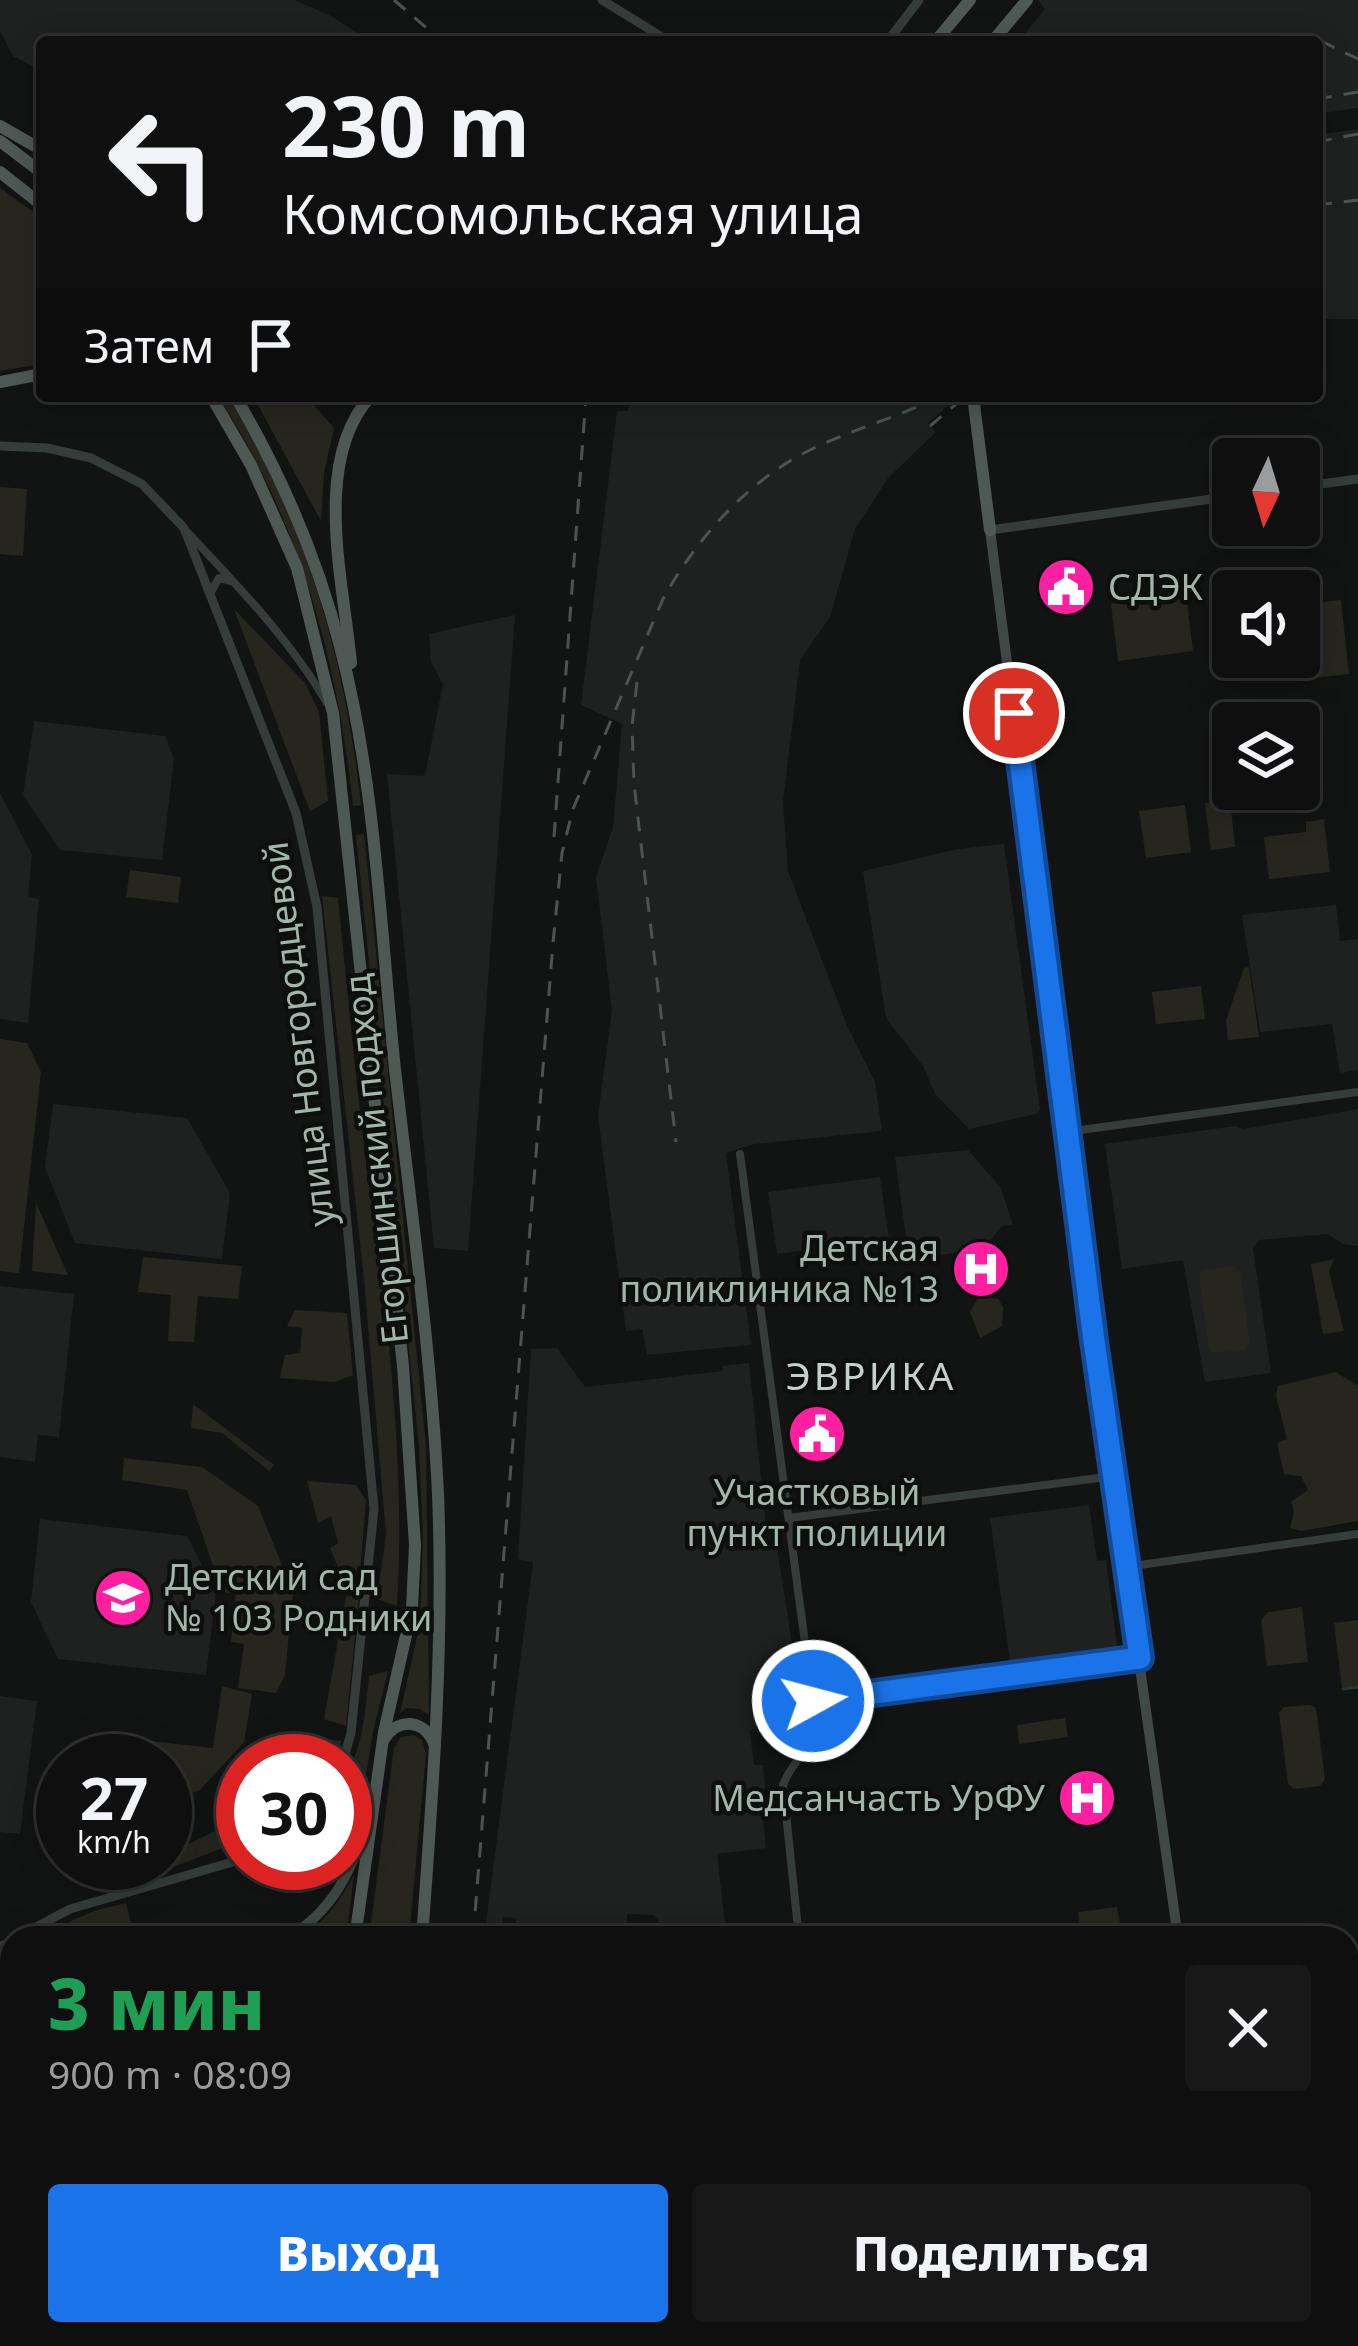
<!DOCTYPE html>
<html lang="ru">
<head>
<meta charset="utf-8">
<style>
	:root { --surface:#0e0f0e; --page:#171817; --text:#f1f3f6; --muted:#9b9c9e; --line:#2e2f2e; --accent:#1a73e8 }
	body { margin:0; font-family:"Noto Sans",sans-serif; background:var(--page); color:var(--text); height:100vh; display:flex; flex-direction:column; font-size:45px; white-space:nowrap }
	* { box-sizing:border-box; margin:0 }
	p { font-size:39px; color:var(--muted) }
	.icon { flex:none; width:66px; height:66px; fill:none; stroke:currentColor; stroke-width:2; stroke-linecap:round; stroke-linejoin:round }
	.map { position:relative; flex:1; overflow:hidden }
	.details { position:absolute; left:0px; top:1926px; width:1359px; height:420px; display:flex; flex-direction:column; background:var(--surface); border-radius:36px 36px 0 0; box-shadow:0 6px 30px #0003,0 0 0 3px var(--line) }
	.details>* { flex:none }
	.hud { position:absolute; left:36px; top:36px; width:1287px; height:366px; border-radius:12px; box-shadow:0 6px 30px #0003,0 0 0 3px var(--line); background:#0e0f0e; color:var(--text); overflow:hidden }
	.needle { width:78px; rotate:184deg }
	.fabs { position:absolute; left:1212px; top:438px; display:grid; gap:24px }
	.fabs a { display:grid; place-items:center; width:108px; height:108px; border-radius:12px; background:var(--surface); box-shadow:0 6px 30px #0003,0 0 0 3px var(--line); font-size:60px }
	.speed { position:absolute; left:36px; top:1734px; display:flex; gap:24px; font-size:60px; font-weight:700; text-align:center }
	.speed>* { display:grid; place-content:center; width:156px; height:156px; border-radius:50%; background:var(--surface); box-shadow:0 6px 30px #0003,0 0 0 3px var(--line); line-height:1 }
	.speed small { font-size:30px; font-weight:400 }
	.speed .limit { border:18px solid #d22; background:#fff; color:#111 }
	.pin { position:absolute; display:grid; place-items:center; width:102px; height:102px; color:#fff; margin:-51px; border:6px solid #fff; border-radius:50%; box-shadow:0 3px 12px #0007 }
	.me { position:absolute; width:132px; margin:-66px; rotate:83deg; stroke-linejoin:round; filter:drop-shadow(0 0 9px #0008) }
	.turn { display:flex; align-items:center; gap:42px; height:252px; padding:0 48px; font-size:54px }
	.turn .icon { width:156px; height:156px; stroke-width:2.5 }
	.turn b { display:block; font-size:84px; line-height:102px }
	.then { display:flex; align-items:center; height:114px; padding:0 48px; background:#0003; gap:24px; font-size:45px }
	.round { display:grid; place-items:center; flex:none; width:126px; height:126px; border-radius:12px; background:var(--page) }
	.summary { display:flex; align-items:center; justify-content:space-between; height:204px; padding:0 48px }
	h1 { font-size:72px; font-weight:800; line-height:90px; color:#1e9e55 }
	.button { display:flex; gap:24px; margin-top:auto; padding:24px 48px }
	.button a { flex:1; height:138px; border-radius:12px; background:var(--accent); color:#fff; font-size:48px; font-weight:800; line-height:138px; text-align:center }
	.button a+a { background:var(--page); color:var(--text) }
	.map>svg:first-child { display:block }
</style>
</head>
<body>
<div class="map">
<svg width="1358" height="2346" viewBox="0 0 1358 2346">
	<rect width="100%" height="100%" fill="#121413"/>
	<!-- built -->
	<g fill="#1e2120">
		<path d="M0,0H295L331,16L371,42H42V71L13,56L0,31Z"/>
		<path d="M1038,0H1358V108L1317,114V42H1018L1045,9Z"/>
		<path d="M1358,129V319H1317V135Z"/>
		<path d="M630,396H947L949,405L928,423L936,432L888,478L855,529L830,617L800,660L783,802L788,871L846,1023L875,1082L882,1131L754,1144L726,1153L751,1345L647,1355L642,1329L626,1331L598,1116L612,1010L596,877L613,827L622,724L581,705L617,411H628Z"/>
		<path d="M515,615L468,1251L434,1248L387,774L425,776L443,684L431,662L429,634Z"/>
		<path d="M34,721L165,736L174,759L162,860L60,850L23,795Z"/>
		<path d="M0,793L32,855L28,897L39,899L28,1023L0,1019Z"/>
		<path d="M1004,844L1040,1110L1036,1114L969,1129L935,1094L923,1066L886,1018L863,871L958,849Z"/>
		<path d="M1336,905L1340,941L1358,939V1070L1340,1073L1332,1024L1260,1032L1242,915Z"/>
		<path d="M53,1104L187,1118L230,1193L222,1259L75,1243L45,1167Z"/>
		<path d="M1358,1109V1246L1343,1244L1328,1234L1259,1240L1253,1248L1271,1373L1205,1382L1183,1260L1122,1269L1105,1144L1235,1126L1244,1129Z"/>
		<path d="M968,1150L1001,1188L1013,1225L1002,1226L983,1249L909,1259L895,1157Z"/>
		<path d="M880,1177L889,1239L777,1254L768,1192Z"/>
		<path d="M0,1286L74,1294L59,1437L38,1435L35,1462L0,1457Z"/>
		<path d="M557,1348L585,1387L723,1371V1366L749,1363L767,1535L701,1544L729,1542L731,1551L777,1547L799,1690L782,1693L785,1726L750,1730L754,1765H763L765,1787L761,1797L766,1848L717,1854L725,1923L665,1929L654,1915L627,1914V1938H516V1918L503,1917L502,1938H484L533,1563L518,1559L531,1349Z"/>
		<path d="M1089,1505L1097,1561L1106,1560L1118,1654L1011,1668L990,1518Z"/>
		<path d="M40,1519L187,1536L216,1593L206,1675L58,1659L31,1602Z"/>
		<path d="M0,1696L37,1701L20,1834L0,1832Z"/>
		<path d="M7,2124L12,2126V2306L0,2304V2173Z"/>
		<path d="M48,2334H290L292,2346H76Z"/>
		<path d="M495,2334H701L699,2346H502Z"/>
		<path d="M978,2334H1090L1091,2340L1054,2346H979Z"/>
	</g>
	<!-- green -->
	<g fill="#27261e">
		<path d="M0,188L42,218V364L0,371Z"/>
		<path d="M218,396H227C306,521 345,659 361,805L353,806C338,660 299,520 218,396Z"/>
		<path d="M253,396H306L334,428L324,473L321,521Z"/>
		<path d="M0,487L27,489L23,556L0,554Z"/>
		<path d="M1186,594L1193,651L1118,661L1111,604Z"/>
		<path d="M1341,600L1349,674L1293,680L1291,657H1299V605Z"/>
		<path d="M234,609L305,683L319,712L328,801L310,811Z"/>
		<path d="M1230,800L1235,847L1211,850L1205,803Z"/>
		<path d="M1185,805L1191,852L1146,858L1139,811Z"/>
		<path d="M1324,819L1330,872L1269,879L1264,837L1306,832V822Z"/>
		<path d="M364,834L426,1446L429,1715L420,1709L406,1708L400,1713L420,1624L423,1535L419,1446L356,835Z"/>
		<path d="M130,870L181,877L178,903L126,897Z"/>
		<path d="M322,896L338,898C347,986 355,1074 366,1161C386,1309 406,1457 397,1606L377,1599L386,1534L364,1279Z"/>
		<path d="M1249,967L1259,1037L1228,1040L1226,1020L1244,968Z"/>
		<path d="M1201,986L1205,1019L1156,1024L1152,992Z"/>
		<path d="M0,1039L27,1043L41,1072L19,1273L0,1271Z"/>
		<path d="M36,1203L68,1275L32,1271Z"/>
		<path d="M143,1257L242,1266L238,1299L198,1296L194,1342L168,1341L171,1295L138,1292Z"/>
		<path d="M1334,1259L1329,1272L1344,1331L1323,1334L1311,1264Z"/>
		<path d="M1233,1266L1240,1271L1250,1343L1244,1350L1214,1353L1209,1348L1199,1278L1202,1270Z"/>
		<path d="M979,1296L998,1299L1003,1307L1002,1326L980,1338L970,1312Z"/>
		<path d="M295,1310L347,1313L353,1375L335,1382L280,1378L285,1355L300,1353L302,1328L287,1326Z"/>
		<path d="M1336,1372L1358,1386V1521L1301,1531L1290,1528L1294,1511L1291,1502L1308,1490L1301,1476L1284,1474L1277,1443L1287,1439L1276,1395L1278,1386Z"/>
		<path d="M193,1404L274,1465L269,1471L222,1433L191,1428Z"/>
		<path d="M124,1458L202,1467L258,1506L293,1592L285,1675L276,1693L238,1688L244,1644L231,1642L236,1594L222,1592L187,1490L122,1480Z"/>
		<path d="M307,1481L356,1485L366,1500L359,1586H346L330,1548L338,1543L331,1516L318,1523Z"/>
		<path d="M346,1596L359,1597L346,1726L324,1719Z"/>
		<path d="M1302,1607L1308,1662L1267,1666L1261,1620L1268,1612Z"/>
		<path d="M1358,1620V1686L1342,1688L1334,1623Z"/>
		<path d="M388,1671L374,1727L358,1822L345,1776C364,1746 365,1710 369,1676Z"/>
		<path d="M222,1686L252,1694L244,1742L200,1790L165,1804V1761H92L93,1750L105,1744L139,1746L141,1740L213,1748Z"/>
		<path d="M1310,1705L1316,1708L1325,1779L1320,1786L1294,1789L1288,1784L1279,1713L1284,1707Z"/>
		<path d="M1065,1718L1068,1737L1019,1744L1017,1725Z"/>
		<path d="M294,1734L342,1741L332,1761H283Z"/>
		<path d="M413,1735L422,1740L426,1754L409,1938H369L394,1748L401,1737Z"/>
		<path d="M243,1812V1840L158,1873L157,1863H165V1856L219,1829Z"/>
		<path d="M354,1875L346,1938H298C325,1923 339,1902 354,1875Z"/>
		<path d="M126,1903L135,1938H46L44,1933L94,1911Z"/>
		<path d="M1117,1907L1121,1930L1081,1935L1078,1912Z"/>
	</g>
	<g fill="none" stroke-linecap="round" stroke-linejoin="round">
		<!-- stream -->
		<path stroke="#27392b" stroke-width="3" d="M1343,1689L1358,1687"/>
		<!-- minor -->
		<g stroke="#353c39" stroke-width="8">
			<path d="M189,534C238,586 291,641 327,703"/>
			<path d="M211,592L219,578L231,581"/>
			<path d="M1066,1132L1358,1092"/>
			<path d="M740,1154L815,1718C813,1753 794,1756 783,1785L799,1938"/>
			<path d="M789,1518L1114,1476"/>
			<path d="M1126,1567L1358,1534"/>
			<path d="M813,1701L1138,1658"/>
			<path d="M851,2334L852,2346"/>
		</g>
		<!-- tertiary -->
		<g stroke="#353c39" stroke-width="9">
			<path d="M602,0L670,42"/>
			<path d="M887,42L919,0"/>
			<path d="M0,446L47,448L91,458L142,484L184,528L296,813L317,907L374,1509L351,1733L343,1761"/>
			<path d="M1299,487L1358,479"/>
			<path d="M990,530L1233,496"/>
			<path d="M16,1938L70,1909L243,1859"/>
			<path d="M0,1947L12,1940"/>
		</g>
		<!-- secondary -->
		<g stroke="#404945" stroke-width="10">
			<path d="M990,530L1094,1341L1178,1938"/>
			<path d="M286,1938C333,1913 354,1867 367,1819"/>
			<path d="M0,1998L12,1991"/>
			<path d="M0,2037H12"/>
			<path d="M0,2057H12"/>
			<path d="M0,2093L12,2100"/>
			<path d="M332,2334L333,2346"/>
			<path d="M1231,2334L1232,2346"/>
		</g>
		<!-- primary -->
		<g stroke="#4e5854" stroke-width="12">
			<path d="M935,42L970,0"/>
			<path d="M992,42L1027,0"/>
			<path d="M0,126L42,150"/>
			<path d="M0,141L42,173"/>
			<path d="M0,172L42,205"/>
			<path d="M0,382L42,374"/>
			<path d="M211,396L251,465L297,568L333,713L403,1366L415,1545L412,1609L384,1732L355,1938"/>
			<path d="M235,396C281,474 317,557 340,646C375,780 380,922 394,1060C410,1204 431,1348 438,1494C444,1642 433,1790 422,1938"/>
			<path d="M973,396L990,530"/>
			<path d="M351,663C344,584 311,460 371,396"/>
			<path d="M384,1739C399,1716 426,1720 435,1746"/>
			<path d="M1347,1960L1358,1958"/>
			<path d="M1347,1982L1358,1980"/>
			<path d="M340,2334L342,2346"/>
			<path d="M386,2346L390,2334"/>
		</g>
		<!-- tram -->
		<g stroke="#4b5450" stroke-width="3">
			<path d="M1347,1973L1358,1972"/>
			<path d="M0,2050L12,2051"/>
		</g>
		<!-- rail -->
		<g stroke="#4b5450" stroke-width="3" stroke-dasharray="15 12" stroke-linecap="butt">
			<path d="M394,0L443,42"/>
			<path d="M1321,41L1358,59"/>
			<path d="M1317,99L1358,92"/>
			<path d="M1317,142L1358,134"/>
			<path d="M1317,205L1358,200"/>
			<path d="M930,426L956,404"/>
			<path d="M637,682L632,726L634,784L676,1142"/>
			<path d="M554,837L586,396"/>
			<path d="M473,1938L553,943L562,853L573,809L663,599C696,539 749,479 812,449C854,429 900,416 942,396"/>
			<path d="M486,2334L493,2346"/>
			<path d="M634,2334L636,2346"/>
			<path d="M434,2346L435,2334"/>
		</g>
	</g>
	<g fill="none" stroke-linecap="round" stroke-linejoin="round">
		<defs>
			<path id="route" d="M813,1701L1140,1658L1094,1341L1014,713"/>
		</defs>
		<!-- route casing -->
		<use href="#route" stroke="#114b97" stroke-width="30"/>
		<!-- route -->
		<use href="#route" stroke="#1a73e8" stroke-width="21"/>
	</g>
	<!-- icons -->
	<defs>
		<symbol id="civic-disc" viewBox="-11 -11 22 22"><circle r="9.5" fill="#ff1fa0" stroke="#0d0f0e"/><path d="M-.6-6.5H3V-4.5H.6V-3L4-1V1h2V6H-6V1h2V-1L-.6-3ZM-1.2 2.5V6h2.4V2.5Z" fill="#fff"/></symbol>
		<symbol id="hospital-disc" viewBox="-11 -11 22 22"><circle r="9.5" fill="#ff1fa0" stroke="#0d0f0e"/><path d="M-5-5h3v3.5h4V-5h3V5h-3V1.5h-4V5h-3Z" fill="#fff"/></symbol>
		<symbol id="school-disc" viewBox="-11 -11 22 22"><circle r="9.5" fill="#ff1fa0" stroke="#0d0f0e"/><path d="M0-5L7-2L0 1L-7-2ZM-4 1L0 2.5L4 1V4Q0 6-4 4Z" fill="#fff"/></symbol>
	</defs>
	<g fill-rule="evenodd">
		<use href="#civic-disc" x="1033" y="554" width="66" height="66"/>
		<use href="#hospital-disc" x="948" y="1236" width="66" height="66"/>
		<use href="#civic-disc" x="784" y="1401" width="66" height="66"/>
		<use href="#school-disc" x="90" y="1565" width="66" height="66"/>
		<use href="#hospital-disc" x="1054" y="1765" width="66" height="66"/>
	</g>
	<g text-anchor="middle" stroke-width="9" stroke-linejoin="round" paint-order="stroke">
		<!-- poi labels -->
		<g font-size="36" fill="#a2b6ab" stroke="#0d0f0e" text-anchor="start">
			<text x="1108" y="600">СДЭК</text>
			<text x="939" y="1261" text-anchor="end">Детская<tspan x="939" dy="41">поликлиника №13</tspan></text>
			<text x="817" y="1505" text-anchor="middle">Участковый<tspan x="817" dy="41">пункт полиции</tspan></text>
			<text x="165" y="1590">Детский сад<tspan x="165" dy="41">№ 103 Родники</tspan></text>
			<text x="1045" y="1811" text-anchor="end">Медсанчасть УрФУ</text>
		</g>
		<!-- street labels -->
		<g font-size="36" fill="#a2b6ab" stroke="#0d0f0e">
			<text transform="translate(298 1034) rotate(-97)" y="13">улица Новгородцевой</text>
			<text transform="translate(376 1159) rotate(-96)" y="13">Егоршинский подход</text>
		</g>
		<!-- neighbourhood labels -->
		<g font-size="39" letter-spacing="3" fill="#c3d1ca" stroke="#0d0f0e">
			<text x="871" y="1390">ЭВРИКА</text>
		</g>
	</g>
</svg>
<div class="fabs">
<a><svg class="needle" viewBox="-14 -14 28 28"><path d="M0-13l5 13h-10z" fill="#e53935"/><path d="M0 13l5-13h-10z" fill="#9b9c9e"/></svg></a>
<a><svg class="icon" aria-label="sound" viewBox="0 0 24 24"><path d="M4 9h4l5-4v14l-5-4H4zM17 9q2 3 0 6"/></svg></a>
<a><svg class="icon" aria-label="layers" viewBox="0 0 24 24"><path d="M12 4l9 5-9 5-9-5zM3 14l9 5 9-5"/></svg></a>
</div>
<div class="speed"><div>27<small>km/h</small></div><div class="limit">30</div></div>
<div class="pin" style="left:1014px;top:713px;background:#d93025"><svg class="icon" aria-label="arrive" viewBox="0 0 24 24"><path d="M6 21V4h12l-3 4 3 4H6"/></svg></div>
<svg class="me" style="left:813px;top:1701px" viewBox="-20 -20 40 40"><circle r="17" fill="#1a73e8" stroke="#fff" stroke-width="3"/><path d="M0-11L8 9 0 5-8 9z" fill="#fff"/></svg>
<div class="hud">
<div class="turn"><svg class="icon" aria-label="left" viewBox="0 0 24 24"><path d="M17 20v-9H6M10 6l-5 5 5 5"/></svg><div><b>230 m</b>Комсомольская улица</div></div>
<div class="then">Затем<svg class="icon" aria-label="arrive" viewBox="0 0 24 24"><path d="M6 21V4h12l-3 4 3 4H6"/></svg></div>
</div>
<section class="details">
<div class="summary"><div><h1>3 мин</h1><p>900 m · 08:09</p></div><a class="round"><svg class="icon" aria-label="close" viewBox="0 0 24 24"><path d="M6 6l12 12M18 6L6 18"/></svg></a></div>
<div class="button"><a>Выход</a><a>Поделиться</a></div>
</section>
</div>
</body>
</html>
